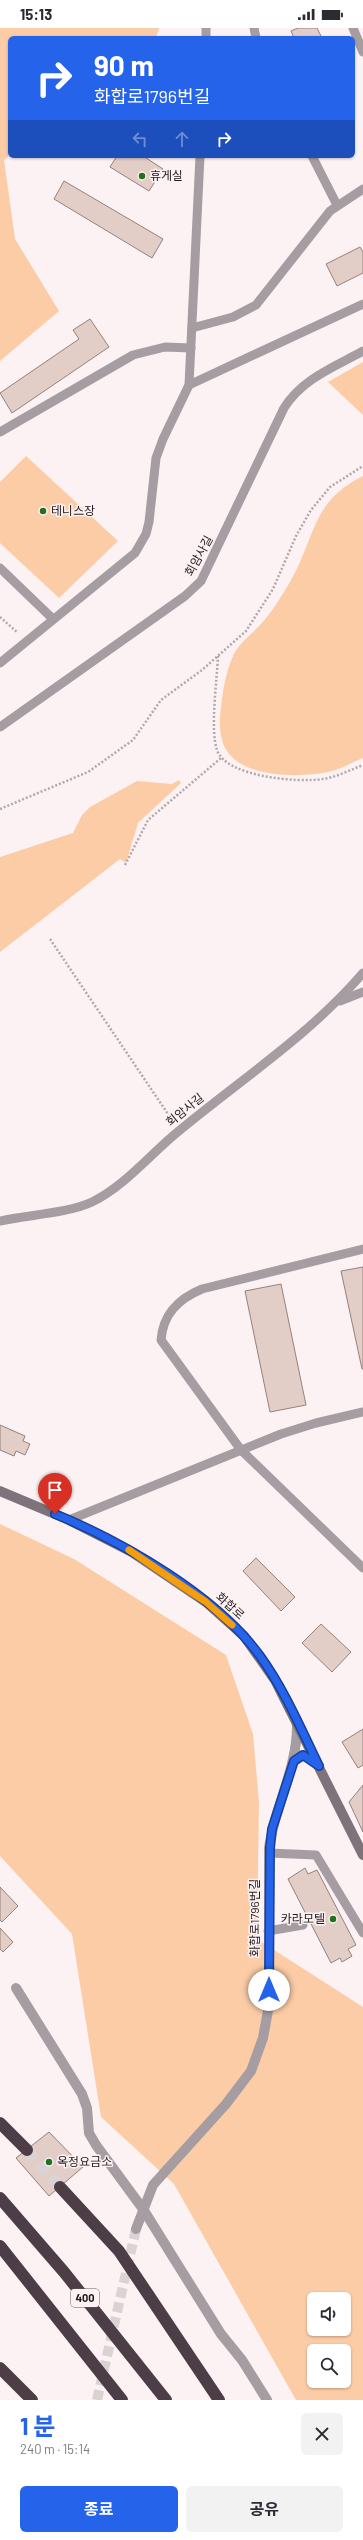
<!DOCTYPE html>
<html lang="ko">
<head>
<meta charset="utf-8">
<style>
	:root { --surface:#fff; --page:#f2f2f3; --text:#2b2b33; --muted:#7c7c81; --accent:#2563eb }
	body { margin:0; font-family:Barlow,"Noto Sans KR",sans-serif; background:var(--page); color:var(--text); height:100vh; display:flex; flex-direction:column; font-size:15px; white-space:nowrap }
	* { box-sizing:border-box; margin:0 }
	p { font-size:13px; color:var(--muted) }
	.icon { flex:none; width:22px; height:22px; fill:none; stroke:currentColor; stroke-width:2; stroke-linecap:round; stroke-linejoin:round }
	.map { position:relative; height:2372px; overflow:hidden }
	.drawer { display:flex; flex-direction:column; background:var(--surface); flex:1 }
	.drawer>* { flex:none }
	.banner { position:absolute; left:8px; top:8px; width:347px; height:122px; border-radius:6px; box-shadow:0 1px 3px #0004; background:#2563eb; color:#fff; overflow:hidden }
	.fabs { position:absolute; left:307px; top:2264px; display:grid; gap:8px }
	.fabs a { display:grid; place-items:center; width:44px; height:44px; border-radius:6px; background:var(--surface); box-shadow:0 1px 3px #0004; font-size:20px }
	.pin { position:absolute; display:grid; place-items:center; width:34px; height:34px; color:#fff; margin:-41px -17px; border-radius:50% 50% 50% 0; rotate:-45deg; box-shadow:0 0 4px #0007 }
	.pin .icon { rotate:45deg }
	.me { position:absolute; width:44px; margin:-22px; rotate:0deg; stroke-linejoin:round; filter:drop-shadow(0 0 3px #0008) }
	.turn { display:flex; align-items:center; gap:14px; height:84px; padding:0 20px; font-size:18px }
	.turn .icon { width:52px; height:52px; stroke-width:2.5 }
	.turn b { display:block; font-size:28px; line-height:34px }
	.lanes { display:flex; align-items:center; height:38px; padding:0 20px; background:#0003; justify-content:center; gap:20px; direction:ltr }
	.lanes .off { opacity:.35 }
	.round { display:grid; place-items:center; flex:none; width:42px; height:42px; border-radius:6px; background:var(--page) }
	.headline { display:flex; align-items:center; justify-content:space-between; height:68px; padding:0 20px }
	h1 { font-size:24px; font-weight:700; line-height:30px; color:var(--accent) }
	.button { display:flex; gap:8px; margin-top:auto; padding:8px 20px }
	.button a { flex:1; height:46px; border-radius:6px; background:var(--accent); color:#fff; font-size:16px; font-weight:700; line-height:46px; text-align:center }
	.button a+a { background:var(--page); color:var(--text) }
	.status { display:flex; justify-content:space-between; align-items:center; height:28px; padding:0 20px; background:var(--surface); direction:ltr }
	.status svg { height:11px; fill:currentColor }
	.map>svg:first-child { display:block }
</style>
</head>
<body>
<div class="status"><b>15:13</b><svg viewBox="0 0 49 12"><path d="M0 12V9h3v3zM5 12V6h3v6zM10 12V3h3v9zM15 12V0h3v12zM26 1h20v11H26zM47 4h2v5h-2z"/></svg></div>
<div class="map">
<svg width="363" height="2372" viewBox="0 0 363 2372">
	<rect width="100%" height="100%" fill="#fcf2f4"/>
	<!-- green -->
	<g fill="#fbcca6" fill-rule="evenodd">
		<path d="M0,0H159L156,10H10V127L4,132L15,211L59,283L0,333Z"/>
		<path d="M363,334V387L328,354Z"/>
		<path d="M26,428L118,513L59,570L0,515V454Z"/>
		<path d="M363,448V730C353,734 343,740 332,743C304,750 245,751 227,723C219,711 219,694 221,679C223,662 226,642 234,626C239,615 252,606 260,597C272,584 282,568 291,552C316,508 311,474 363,448Z"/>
		<path d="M137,753L172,756L179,752L181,755L138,795L126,835L120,831L0,924V829L73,805L82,787L90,779Z"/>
		<path d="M0,1496L74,1531L226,1627L253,1706L259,1774L257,1911L363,1979V2372H296L174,2156L101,2089L72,1906L0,1828ZM314,2271H344V2301H314ZM314,2323H344V2353H314Z"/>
	</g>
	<!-- building -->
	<g fill="#e3cdc7" stroke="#95817c">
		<path d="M298,0H317L322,10H294L291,3Z"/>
		<path d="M117,128H143L163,141L149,163L110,139Z"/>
		<path d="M64,153L163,211L152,230L54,171Z"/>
		<path d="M360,219L363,224V245L337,258L326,236Z"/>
		<path d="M90,291L109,319L12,385L0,365L79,311L73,302Z"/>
		<path d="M363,1239V1341H362L341,1243Z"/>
		<path d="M281,1256L306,1377L270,1384L245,1263Z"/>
		<path d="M0,1397L25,1408L23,1413L30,1416L25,1427L16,1423L14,1428L0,1422Z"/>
		<path d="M256,1530L295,1569L281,1583L243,1543Z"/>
		<path d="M321,1596L351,1624L332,1644L302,1615Z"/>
		<path d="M363,1701V1737L358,1740L342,1714Z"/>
		<path d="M363,1757V1804L349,1774Z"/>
		<path d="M305,1840L308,1846L317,1842L356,1917L348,1921L352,1928L342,1934L340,1930L331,1935L288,1851Z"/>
		<path d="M0,1859L18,1878L2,1894L0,1892Z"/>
		<path d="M0,1900L13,1914L3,1924L0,1921Z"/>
		<path d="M49,2104L83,2139L49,2168L16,2130Z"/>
	</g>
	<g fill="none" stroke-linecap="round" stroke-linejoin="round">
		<!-- street-tunnel -->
		<path stroke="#dbd2d4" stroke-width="10" stroke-dasharray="10 5" stroke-linecap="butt" d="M97,2372L136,2201"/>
		<!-- highway-tunnel -->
		<path stroke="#dbd2d4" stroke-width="12" stroke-dasharray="12 6" stroke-linecap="butt" d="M27,2122L60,2159"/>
		<!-- path -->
		<g stroke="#b2a8aa" stroke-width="2.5" stroke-dasharray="2 2" stroke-linecap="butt">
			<path d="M0,589L18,605"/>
			<path d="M218,628C217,652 210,701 217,722C226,749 298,755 323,751C337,749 350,742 363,737"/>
			<path d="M0,781L88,744L133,712L161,672L202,642L246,603L273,561L296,508L311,482L330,459L363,438"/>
			<path d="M125,837L148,792L221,730"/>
			<path d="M50,911L172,1092"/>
		</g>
		<!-- lane -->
		<g stroke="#a59da2" stroke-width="9">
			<path d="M254,0L256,10"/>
			<path d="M353,0L363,24"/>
			<path d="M206,10V0"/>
			<path d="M312,128L337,177"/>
			<path d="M192,300L233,289L256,277L330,183L363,161"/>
			<path d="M189,357L363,276"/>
			<path d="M0,404L133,327L165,319L191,320"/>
			<path d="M0,540L53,591"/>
			<path d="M0,635L135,525L146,506L149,494L156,430L163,411L189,357L200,128"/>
			<path d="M0,699L185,568L201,553L284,380C302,351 334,339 363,323"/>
			<path d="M340,973L363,964"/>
			<path d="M0,1193C27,1187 69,1185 92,1174C123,1159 148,1129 174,1107C237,1054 309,1008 363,945"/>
			<path d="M363,1221L202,1261C178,1271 163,1286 161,1312L241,1422L363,1540"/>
			<path d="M69,1492L281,1406L316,1395L363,1384"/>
			<path d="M269,1825L316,1827L363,1905"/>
			<path d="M268,1903L303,1897"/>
		</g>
		<!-- street -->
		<g stroke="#a59da2" stroke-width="10">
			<path d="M294,1733L303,1727L319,1738"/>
			<path d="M16,1960L82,2066L87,2080L89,2105L96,2117L143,2181L221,2306L242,2332L267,2372"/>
			<path d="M136,2201L153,2157L226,2076L251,2043L263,2010L269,1977V1820C275,1777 298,1739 297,1695"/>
		</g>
		<!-- secondary -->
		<path stroke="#7f737b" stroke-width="10" d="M0,1463L69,1492L132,1524L206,1574L244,1608L275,1652L363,1827"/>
		<!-- highway -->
		<g stroke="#4c3d47" stroke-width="12">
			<path d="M0,2095L27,2122"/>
			<path d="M60,2159L119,2223L219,2372"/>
			<path d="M0,2170L64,2244L166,2372"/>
			<path d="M0,2218L122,2372"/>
			<path d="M0,2340L32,2372"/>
		</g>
	</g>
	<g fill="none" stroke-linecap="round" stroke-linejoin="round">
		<defs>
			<path id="route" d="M55,1486C123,1514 217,1568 260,1628C284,1661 301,1701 319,1738L303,1727L294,1733L272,1801L270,1820L269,1962"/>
		</defs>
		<!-- route casing -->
		<use href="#route" stroke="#184099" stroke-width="10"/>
		<!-- route -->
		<use href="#route" stroke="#2563eb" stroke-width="7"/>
		<!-- slow -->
		<path stroke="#f59e0b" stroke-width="7" d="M129,1522L206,1574L232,1597"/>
	</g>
	<!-- markers -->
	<g fill="#227219" stroke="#fcf2f4" stroke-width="1.5">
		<circle cx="142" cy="148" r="4"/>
		<circle cx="43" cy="483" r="4"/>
		<circle cx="333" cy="1891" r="4"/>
		<circle cx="49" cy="2134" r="4"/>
	</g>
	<g text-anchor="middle" stroke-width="3" stroke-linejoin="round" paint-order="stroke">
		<!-- shield labels -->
		<rect fill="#fcf2f4" stroke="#635b5d" stroke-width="1" x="71" y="2261" width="28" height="18" rx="3"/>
		<g font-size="11" font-weight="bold" fill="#221a1c">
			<text x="85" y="2274">400</text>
		</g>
		<!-- poi labels -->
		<g font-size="12" fill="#221a1c" stroke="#fcf2f4" text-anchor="start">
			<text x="150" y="152">휴게실</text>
			<text x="51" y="487">테니스장</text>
			<text x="325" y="1895" text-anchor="end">카라모텔</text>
			<text x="57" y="2138">옥정요금소</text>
		</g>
		<!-- street labels -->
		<g font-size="12" fill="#221a1c" stroke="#fcf2f4">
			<text transform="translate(199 528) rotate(-61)" y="4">회암사길</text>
			<text transform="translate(185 1082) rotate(-39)" y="4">회암사길</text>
			<text transform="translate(230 1578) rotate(42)" y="4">화합로</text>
			<text transform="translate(255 1890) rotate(-90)" y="4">화합로1796번길</text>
		</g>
	</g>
</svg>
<div class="fabs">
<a><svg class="icon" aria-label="sound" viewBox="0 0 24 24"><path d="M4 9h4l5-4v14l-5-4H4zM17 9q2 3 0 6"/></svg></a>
<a><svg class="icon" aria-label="search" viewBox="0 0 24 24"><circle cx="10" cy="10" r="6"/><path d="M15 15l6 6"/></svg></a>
</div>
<div class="pin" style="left:55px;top:1486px;background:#d93025"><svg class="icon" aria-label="arrive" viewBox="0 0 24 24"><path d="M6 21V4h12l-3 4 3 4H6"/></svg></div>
<svg class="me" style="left:269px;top:1962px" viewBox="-20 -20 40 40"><circle r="19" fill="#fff"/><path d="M0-13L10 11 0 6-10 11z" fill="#2563eb"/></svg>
<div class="banner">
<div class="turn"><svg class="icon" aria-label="right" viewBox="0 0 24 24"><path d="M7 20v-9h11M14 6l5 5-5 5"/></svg><div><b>90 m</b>화합로1796번길</div></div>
<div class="lanes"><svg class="icon off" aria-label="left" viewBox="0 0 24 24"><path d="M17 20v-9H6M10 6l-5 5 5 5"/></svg><svg class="icon off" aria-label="ahead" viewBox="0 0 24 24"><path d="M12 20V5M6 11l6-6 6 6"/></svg><svg class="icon" aria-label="right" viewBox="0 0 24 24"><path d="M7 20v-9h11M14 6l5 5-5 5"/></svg></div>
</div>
</div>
<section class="drawer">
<div class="headline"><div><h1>1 분</h1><p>240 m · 15:14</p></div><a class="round"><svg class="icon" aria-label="close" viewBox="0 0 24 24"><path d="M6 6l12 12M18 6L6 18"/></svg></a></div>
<div class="button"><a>종료</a><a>공유</a></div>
</section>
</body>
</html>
